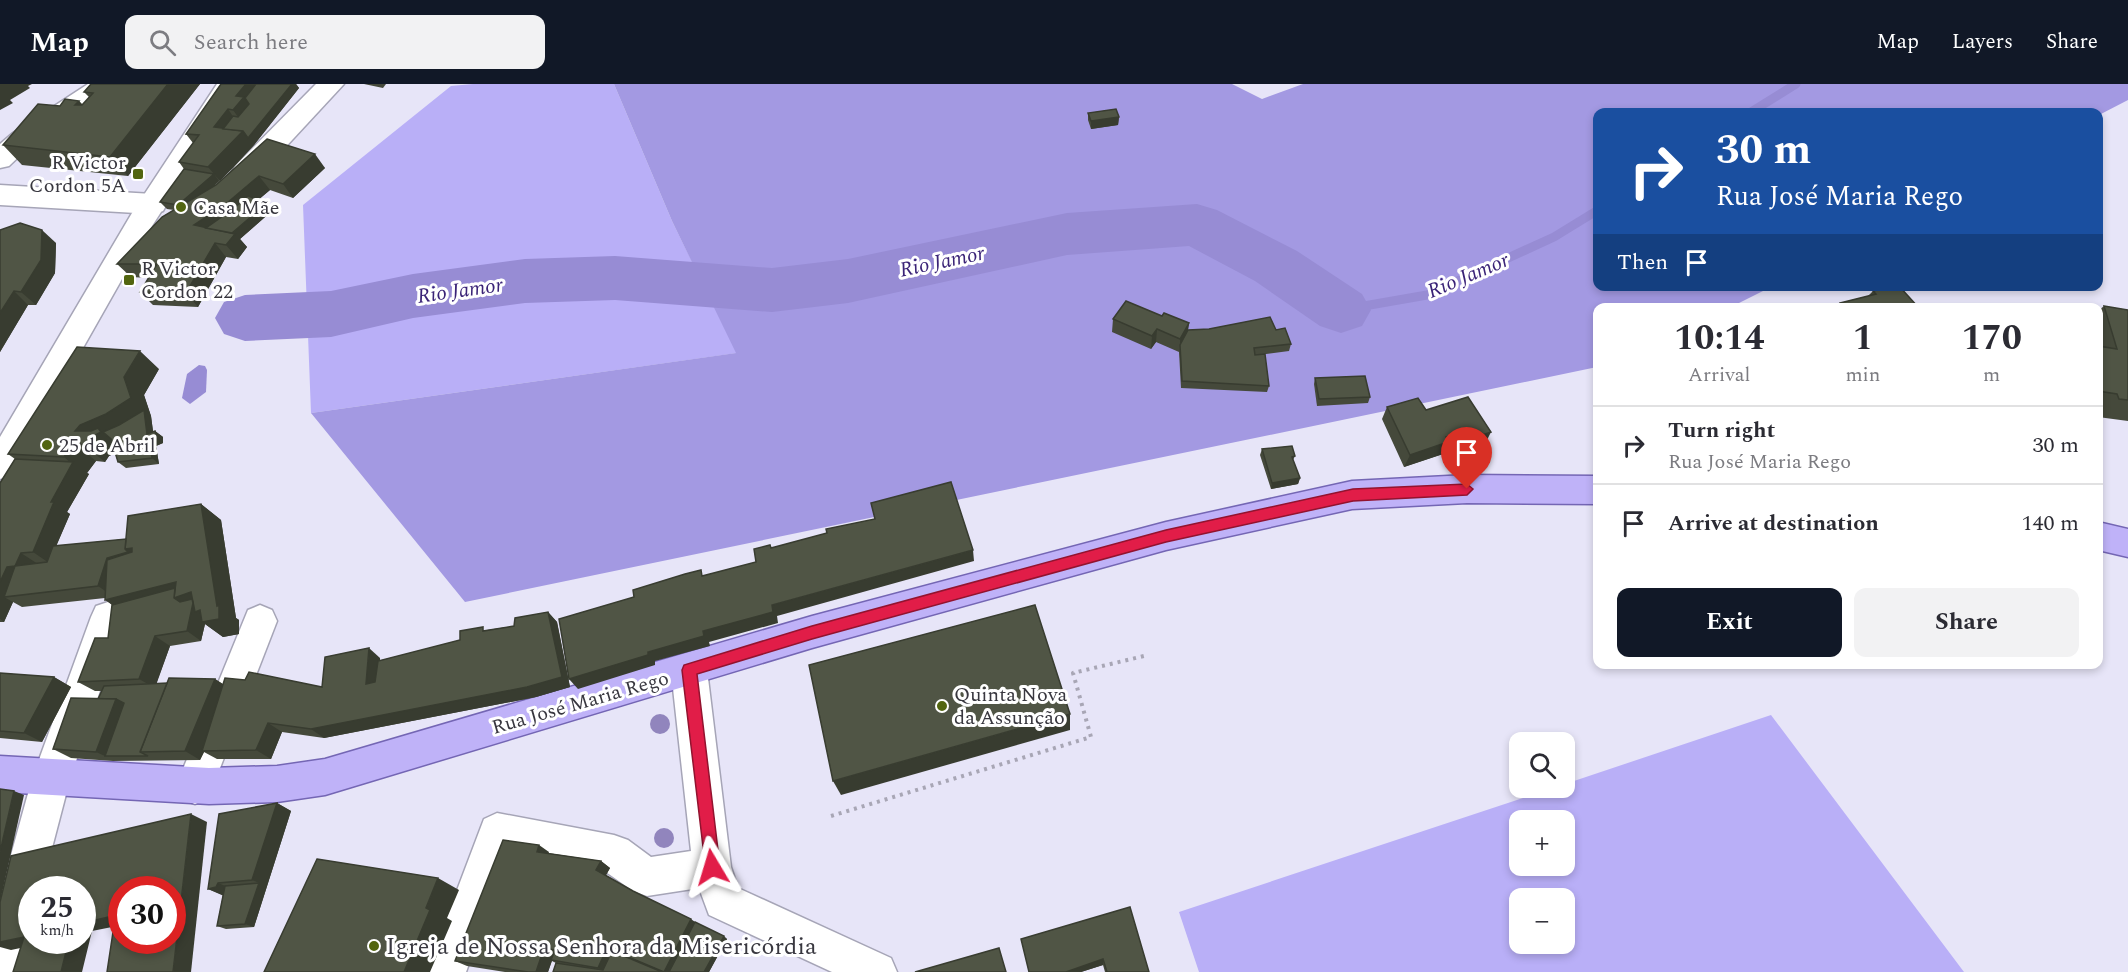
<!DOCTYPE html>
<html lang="en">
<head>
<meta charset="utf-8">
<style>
	:root { --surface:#fff; --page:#f2f2f3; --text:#2b2b33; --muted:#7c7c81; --line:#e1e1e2; --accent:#111827 }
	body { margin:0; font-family:Spectral,serif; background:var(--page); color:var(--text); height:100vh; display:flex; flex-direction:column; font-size:22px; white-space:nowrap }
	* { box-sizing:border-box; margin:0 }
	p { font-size:20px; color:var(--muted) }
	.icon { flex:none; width:33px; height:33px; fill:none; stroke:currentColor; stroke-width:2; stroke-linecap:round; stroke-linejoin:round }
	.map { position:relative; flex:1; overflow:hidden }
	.side { position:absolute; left:1593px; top:219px; width:510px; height:366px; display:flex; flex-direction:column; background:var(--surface); border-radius:12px; box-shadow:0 3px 9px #0003 }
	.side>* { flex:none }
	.guide { position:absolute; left:1593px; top:24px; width:510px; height:183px; border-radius:12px; box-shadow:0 3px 9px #0003; background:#1a4fa0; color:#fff; overflow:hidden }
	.controls { position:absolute; left:1509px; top:648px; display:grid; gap:12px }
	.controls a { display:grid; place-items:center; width:66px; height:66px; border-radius:12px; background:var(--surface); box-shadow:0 3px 9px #0003; font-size:30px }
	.speed { position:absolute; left:18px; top:792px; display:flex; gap:12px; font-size:30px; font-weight:700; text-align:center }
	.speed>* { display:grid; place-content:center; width:78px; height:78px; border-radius:50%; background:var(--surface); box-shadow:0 3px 9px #0003; line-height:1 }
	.speed small { font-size:15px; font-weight:400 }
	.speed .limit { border:9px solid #d22; background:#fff; color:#111 }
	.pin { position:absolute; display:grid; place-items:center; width:51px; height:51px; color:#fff; margin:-62px -26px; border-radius:50% 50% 50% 0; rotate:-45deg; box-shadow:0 0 6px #0007 }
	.pin .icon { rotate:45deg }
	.me { position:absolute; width:66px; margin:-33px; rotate:353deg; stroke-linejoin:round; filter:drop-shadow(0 0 4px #0008) }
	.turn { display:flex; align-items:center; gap:21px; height:126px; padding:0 24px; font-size:27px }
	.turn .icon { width:78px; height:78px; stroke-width:2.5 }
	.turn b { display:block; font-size:42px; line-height:51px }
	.then { display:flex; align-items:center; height:57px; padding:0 24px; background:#0003; gap:12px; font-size:22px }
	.eta { display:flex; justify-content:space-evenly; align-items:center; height:102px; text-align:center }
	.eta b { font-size:36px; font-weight:700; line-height:42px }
	.action { display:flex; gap:12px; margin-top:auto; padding:12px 24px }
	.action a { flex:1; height:69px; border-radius:12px; background:var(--accent); color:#fff; font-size:24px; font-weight:700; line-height:69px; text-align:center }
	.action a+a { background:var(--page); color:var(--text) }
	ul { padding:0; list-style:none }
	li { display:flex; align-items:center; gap:18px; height:78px; padding:0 24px; border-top:2px solid var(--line) }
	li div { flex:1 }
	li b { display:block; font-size:22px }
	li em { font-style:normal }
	header { display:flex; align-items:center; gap:36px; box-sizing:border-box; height:84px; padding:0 30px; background:var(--accent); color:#fff }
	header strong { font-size:28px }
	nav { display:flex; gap:33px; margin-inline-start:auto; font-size:21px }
	.search { width:420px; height:54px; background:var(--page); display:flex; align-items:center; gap:15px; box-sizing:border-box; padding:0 21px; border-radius:12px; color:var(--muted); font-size:22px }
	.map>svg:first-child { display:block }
</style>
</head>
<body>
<header>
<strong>Map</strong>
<div class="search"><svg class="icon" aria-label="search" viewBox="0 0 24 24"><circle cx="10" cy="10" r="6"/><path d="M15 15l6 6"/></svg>Search here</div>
<nav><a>Map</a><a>Layers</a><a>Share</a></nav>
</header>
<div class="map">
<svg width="2128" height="888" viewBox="0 0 2128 888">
	<rect width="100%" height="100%" fill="#e7e5f8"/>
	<!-- green -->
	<g fill="#b9aff7" fill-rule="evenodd">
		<path d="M473,0H614L672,137L737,269L311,329L303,121L451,2Z"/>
		<path d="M1771,631L1964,888H1199L1179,828L1553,704H1564L1565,700ZM1520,736H1564V782H1520ZM1520,814H1564V860H1520Z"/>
	</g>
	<!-- forest -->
	<path fill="#a399e2" d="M614,0H1232L1262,15L1303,0H2128V16L2099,31L2098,28H1598V202L1771,203L1731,223L1598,224L1597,283L465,518L311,329L736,269L672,137Z"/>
	<!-- water -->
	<path fill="#978cd4" d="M199,281L205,282L207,286L206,308L190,320L182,314L187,290Z"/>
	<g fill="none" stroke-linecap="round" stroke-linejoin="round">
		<!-- stream -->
		<g stroke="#978cd4" stroke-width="9">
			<path d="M1751,28L1796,0"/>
			<path d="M1341,226L1427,211L1554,153L1598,126"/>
		</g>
		<!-- river -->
		<path fill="#978cd4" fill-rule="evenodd" d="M1197,120L1217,126L1297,167L1362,210L1371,226L1362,242L1341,249L1320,242L1255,197L1189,162L1067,171L848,219L772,228L615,216L525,219L413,234L331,253L245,257L224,250L215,234L224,218L245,211L331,207L413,190L525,175L615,172L772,184L848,175L1067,129Z"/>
		<defs>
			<g id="minor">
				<path d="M88,0H119L115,6L31,61L9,82L0,84V60L13,49Z"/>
				<path d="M316,0H344L255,96L245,98L235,96L231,89L235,82Z"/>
				<path d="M0,101L153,110L163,113L167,120L163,127L153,130L0,121Z"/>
				<path d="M108,518L120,522L125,533L70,695L41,806H32V840L20,883L18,888H0V811L32,695L91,533L96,522Z"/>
				<path d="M260,521L272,526L277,537L208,715L195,720L182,715L176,702L248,526Z"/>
				<path d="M689,570L702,575L707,586L731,783L738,804L891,874L897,888H832L709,831L699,804L647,812L633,807L606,788L509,769L466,888H426L484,735L497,729L614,751L628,756L651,773L691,767L671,586L676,575Z"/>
			</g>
			<path id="tertiary" d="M217,0H243L152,142L11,391L0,395V353L132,129Z"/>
			<g id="primary">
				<path d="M1467,391L1598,392V420L1467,419L1352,425L1166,466L812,564L325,711L277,718L209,720L0,708V672L209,684L277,682L325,675L812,532L1166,438L1352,397Z"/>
				<path d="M2098,438L2128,445V473L2098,466Z"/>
			</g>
		</defs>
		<!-- minor casing -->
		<use href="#minor" stroke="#a6a5b7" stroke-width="3"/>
		<!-- tertiary casing -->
		<use href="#tertiary" stroke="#a6a5b7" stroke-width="3"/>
		<!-- primary casing -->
		<use href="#primary" stroke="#7466b4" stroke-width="3"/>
		<!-- path -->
		<path stroke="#a8a6b5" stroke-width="4" stroke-dasharray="3 5" stroke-linecap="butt" d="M831,732L1091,653L1073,589L1144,572"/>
		<!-- minor -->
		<use href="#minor" fill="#fff" fill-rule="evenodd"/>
		<!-- tertiary -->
		<use href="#tertiary" fill="#fff" fill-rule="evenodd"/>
		<!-- primary -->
		<use href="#primary" fill="#bfb2f8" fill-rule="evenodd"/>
	</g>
	<!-- trees -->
	<g fill="#9185bd">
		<circle cx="660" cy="640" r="10"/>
		<circle cx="664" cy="754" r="10"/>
	</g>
	<!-- wall -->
	<g fill="#45493b">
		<path d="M91,0H200L128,92L22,81L3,61L60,22L79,17L83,21L89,13L84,8Z"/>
		<path d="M221,0H296L299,4L254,61L233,84L212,104L216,101L267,55L325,84L293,114L270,106L258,116L267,119L273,126L240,155L247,163L238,175L226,173L198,223L153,221L140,208L149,194L131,193L117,180L174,126L167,125L160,118L184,85L179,78L193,59L186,50Z"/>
		<path d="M364,0H386L383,4Z"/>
		<path d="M1088,29L1119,33L1118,41L1091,45L1088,36Z"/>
		<path d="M0,146L56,159L55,189L36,221H28L0,268Z"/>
		<path d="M1873,207L1919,224H1837L1840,219L1868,212Z"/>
		<path d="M2104,222L2128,226V337L2098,333V227Z"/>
		<path d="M1162,232L1189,239L1188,246H1276L1291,260L1289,267L1258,271L1269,302L1267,308L1181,304L1179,268L1156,258L1151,265L1112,248L1113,235Z"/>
		<path d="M159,285L144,311L151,332L153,348L155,347L163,353V359L156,362L159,380L126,384L118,378L115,369L109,372L105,378L96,377L87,389L89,390L67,428L70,430L56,462L126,455L201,420L221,436L236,534L239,536V550L223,553L205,540L201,557L170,562L156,600L215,595L223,600L245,596L322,603L380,574V577L460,556L487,546L514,542L548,528L557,538L570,603L536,613L324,654L282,648L271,675H217L204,668L200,676L113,677L71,674L53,665L98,615L102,607H95L78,598L108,554L112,521L105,514L22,523L13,518L4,538H0V399L15,375L8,370Z"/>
		<path d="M1315,294L1370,313L1368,319L1317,322L1314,300Z"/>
		<path d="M1387,323L1426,326L1485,360L1459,369L1454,361L1446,364L1443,370L1404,383L1382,335Z"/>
		<path d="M1262,365L1295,372L1293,376L1300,394L1298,400L1271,405L1260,371Z"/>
		<path d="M0,589L54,593L71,603L42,658L0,654Z"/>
		<path d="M277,719L291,727L254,843L226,845L217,842L223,811L208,805Z"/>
		<path d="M549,768L548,769L601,777L610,784L606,791L633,807L727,855L709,888H553L556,879L552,877L548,888H505L467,882L455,877Z"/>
		<path d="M1021,855L1149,888H1105L1103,881L1081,888H1029Z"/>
	</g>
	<!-- shaded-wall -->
	<g fill="#383c30">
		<path d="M0,0H32L28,2L30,4L10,16L13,19L0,26Z"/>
		<path d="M168,0H200L128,92L110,73Z"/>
		<path d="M246,0H267L243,40L233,26L236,12Z"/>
		<path d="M292,0H296L299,4L254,61L248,54Z"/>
		<path d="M79,17L96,37L75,21Z"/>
		<path d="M228,25L238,40L229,52L214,43Z"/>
		<path d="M1119,33L1118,41L1091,45V37Z"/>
		<path d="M243,47L254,61L220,97L208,83Z"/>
		<path d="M315,70L325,84L293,114L283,100Z"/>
		<path d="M214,90L219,97L184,128L178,121Z"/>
		<path d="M259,92L270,106L238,133L206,155L194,141Z"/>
		<path d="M267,119L273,126L240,155L247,163L238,175L226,161L227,154Z"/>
		<path d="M42,146L56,159L55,189L36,221L21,208Z"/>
		<path d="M215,159L226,173L198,223L186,209Z"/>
		<path d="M14,207L28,221L0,268V229Z"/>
		<path d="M1189,239L1187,252L1180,261V255Z"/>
		<path d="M1157,245L1156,258L1151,265L1152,252Z"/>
		<path d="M140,267L159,285L144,311L151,332L154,354L155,347L163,353V359L156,362L159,380L152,374L122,366L109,372L105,378L84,361L75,347L124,293Z"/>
		<path d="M1491,348L1485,360L1459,369L1465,357Z"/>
		<path d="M1460,349L1454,361L1446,364L1443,370L1404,383L1410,371L1446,353Z"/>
		<path d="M74,359L96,377L87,389L89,390L67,428L70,430L49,479L33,468L51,418L72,380L64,373Z"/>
		<path d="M1300,394L1298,400L1271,405L1272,399Z"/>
		<path d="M201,420L221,436L236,534L239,536V550L223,553L205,540L201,557L187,547L127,531L105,516L176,498L191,508L217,522Z"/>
		<path d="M132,464L147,465L114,513L98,502L107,474L125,465Z"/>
		<path d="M973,466L974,477L777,532L778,539L709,558L710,562L655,577V581L578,605L569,595L648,568L772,521Z"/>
		<path d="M21,469L38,480L4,513L13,518L4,538L0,535V498L7,483Z"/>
		<path d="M548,528L557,538L570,603L536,613L324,654L311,645Z"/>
		<path d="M155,552L170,562L155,604L139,595Z"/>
		<path d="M369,564L380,574L378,609L366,600Z"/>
		<path d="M54,593L71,603L42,658L24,649Z"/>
		<path d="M215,595L230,605L202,667L204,668L200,676L185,667Z"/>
		<path d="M116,615L133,624L105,672L96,668Z"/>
		<path d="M1070,630V646L841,711L833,697Z"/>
		<path d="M268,639L282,648L271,675L256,666Z"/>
		<path d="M14,707L24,711L0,818V768Z"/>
		<path d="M277,719L291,727L254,843L245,840L259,799L252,796Z"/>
		<path d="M191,730L207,738L191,888H173Z"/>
		<path d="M539,761L549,768L547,775L537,768Z"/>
		<path d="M601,777L610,784L605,793L596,786Z"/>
		<path d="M438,794L459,806L447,834L452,837L430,888H404L426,824Z"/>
		<path d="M218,799L233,805L224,812L208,805Z"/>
		<path d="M122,830V841L92,847L82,888H61L69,856H82V839Z"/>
		<path d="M691,835L699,841L674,888H664Z"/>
		<path d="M724,852L727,855L709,888H704Z"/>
		<path d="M24,853L44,859L11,866L0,863V858Z"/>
		<path d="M544,864L554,870L548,888H536Z"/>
		<path d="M607,864L616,870L606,888L598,884Z"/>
		<path d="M1103,875V881L1081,888H1066Z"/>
	</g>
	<!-- building -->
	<g fill="#505545" stroke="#383c30" stroke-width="1.5">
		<path d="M91,0H168L110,73L3,61L38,20L60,22L65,15L79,17L75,21H82L93,9L84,8Z"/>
		<path d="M221,0H246L236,12L244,13L233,26L228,25L214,43L243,47L208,83L179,78L199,51L186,50Z"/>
		<path d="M256,0H292L248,54L243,47L223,45L233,32L238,33L249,20L245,14Z"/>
		<path d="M1116,25L1119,33L1091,37L1088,29Z"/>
		<path d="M267,55L315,70L283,100L259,92L227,119L194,141L235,150L226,161L215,159L186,209L140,208L157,180H117L162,133L216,101Z"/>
		<path d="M184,85L214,90L178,121L160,118Z"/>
		<path d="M248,112L267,119L232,149L206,144L233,125Z"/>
		<path d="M20,139L42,146L41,176L21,208L14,207L0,229V146Z"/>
		<path d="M1893,202H1899L1919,224H1843L1840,219L1876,210L1873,207Z"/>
		<path d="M1126,217L1162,232L1164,229L1189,239L1180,255L1157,245L1152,252L1113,235Z"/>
		<path d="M2104,222L2128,226V316L2119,315L2117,310L2098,307V262L2117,265Z"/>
		<path d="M1270,233L1276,246L1285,244L1291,260L1254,264L1255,271L1265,270L1269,302L1182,297L1180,261L1188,246L1209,245Z"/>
		<path d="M77,263L140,267L124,293L131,314L106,330L80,341L75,347H91L98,344L101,348L88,355L84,361L74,359L64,373L8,370Z"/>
		<path d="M1365,292L1370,313L1319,315L1315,294Z"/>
		<path d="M1468,313L1491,348L1465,357L1460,349L1446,353L1448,358L1410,371L1387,323L1418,314L1426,326Z"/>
		<path d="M144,326L147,350L155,347L156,353L149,356L152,374L118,378L111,355L103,348L119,341Z"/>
		<path d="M1292,362L1295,372L1292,373L1300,394L1272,399L1262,365Z"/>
		<path d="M15,375L73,378L51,418H54L33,468L21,469L15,482L7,483L0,498V399Z"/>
		<path d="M951,398L973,466L772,521L773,528L703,547L704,552L648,568V571L569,595L559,535L634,513L633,506L685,490L701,486L702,492L756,478L754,465L770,461L771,464L827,449L826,445L875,435L871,419Z"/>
		<path d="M201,420L217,522L219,521V535L202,538L200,526L195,528L191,508L174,514L176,498L105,516L107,476L132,468V464L125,465L128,432Z"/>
		<path d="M126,455L125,465L128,468L107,474L98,502L4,513L15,482L47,478L53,462Z"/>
		<path d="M175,504L174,514L180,518L192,515L193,519L187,547L155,552L139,595L78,598L95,554H108L112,521Z"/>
		<path d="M1035,521L1070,630L833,697L809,581Z"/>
		<path d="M548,528L562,593L527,603L311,645L268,639L256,666L202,667L225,594L245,596L249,588L322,603L325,573L369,564L366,600L375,598L378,577L460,556V547L483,543V547L514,542L515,534Z"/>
		<path d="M0,589L54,593L24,649L0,647Z"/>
		<path d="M169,594L215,595L185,667L140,668Z"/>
		<path d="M167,599L140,668L148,672H105L124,619L116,615H98L104,602Z"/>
		<path d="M71,614L116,615L96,668L53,665Z"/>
		<path d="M0,705L14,707L0,768Z"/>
		<path d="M277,719L252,796L218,799L216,803L208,805L219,730Z"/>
		<path d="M191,730L173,888H107L113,848L122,846V856H172V806H122V830L82,839V806H32V856H69L61,888H13L24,853L0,858V818L11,772Z"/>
		<path d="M503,756L539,761L537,768L601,777L596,786L633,807L691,835L664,888L607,864L598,884L551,876L555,866L544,864L536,888H528L455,877Z"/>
		<path d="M317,775L438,794L426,824L430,826L404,888H264Z"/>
		<path d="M259,799L245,840L217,842L225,802Z"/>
		<path d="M1130,823L1149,888H1107L1103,875L1066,888H1029L1021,855Z"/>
		<path d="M695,838L724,852L704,888H669Z"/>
		<path d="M999,864L1006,888H915Z"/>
		<path d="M612,867L662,888H553L556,879L603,886Z"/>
	</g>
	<!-- route -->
	<path fill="#e11d48" stroke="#92132f" stroke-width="1.5" d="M1467,400L1473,405L1467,411L1353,417L1166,458L812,555L697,590L720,783L717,788L712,791L706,788L682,586L684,581L812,542L1166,446L1353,405Z"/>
	<!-- markers -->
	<g fill="#526510" stroke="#fff" stroke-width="2">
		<rect x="132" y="84" width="12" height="12" rx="3"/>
		<circle cx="181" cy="123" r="6"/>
		<rect x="123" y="190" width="12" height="12" rx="3"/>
		<circle cx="47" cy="361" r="6"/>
		<circle cx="942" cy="622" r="6"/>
		<circle cx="374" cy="862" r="6"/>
	</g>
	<g text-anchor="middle" stroke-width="6" stroke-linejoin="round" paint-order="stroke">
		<!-- poi labels -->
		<g font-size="20" fill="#38373f" stroke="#fff" text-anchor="start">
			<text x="126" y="85" text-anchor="end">R Victor<tspan x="126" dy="23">Cordon 5A</tspan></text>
			<text x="193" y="130">Casa Mãe</text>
			<text x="141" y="191">R Victor<tspan x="141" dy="23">Cordon 22</tspan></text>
			<text x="59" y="368">25 de Abril</text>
			<text x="954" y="617">Quinta Nova<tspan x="954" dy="23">da Assunção</tspan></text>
		</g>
		<!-- street labels -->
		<g font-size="20" fill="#38373f" stroke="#fff">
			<text transform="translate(580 618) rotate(-16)" y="7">Rua José Maria Rego</text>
		</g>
		<!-- water labels -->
		<g font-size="21" font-style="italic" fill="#3a2377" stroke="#fff">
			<text transform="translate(942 177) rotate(-12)" y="7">Rio Jamor</text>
			<text transform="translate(1468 191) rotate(-23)" y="7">Rio Jamor</text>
			<text transform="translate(460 206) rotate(-8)" y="7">Rio Jamor</text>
		</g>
		<!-- near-poi labels -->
		<g font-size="24" fill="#38373f" stroke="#fff" text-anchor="start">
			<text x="386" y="870">Igreja de Nossa Senhora da Misericórdia</text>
		</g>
	</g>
</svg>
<div class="controls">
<a><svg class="icon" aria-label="search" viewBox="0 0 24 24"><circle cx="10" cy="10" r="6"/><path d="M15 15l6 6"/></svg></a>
<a>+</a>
<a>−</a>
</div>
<div class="speed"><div>25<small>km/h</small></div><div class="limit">30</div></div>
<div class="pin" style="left:1467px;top:405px;background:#d93025"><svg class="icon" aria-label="arrive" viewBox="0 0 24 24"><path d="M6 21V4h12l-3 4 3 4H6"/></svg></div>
<svg class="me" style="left:712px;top:783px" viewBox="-20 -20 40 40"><path d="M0-17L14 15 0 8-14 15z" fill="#e11d48" stroke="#fff" stroke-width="4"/></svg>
<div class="guide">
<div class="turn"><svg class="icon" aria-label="right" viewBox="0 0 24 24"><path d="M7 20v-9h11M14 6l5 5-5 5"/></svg><div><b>30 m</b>Rua José Maria Rego</div></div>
<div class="then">Then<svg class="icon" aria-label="arrive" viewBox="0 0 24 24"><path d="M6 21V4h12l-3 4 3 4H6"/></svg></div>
</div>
<section class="side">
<div class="eta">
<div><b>10:14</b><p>Arrival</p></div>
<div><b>1</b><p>min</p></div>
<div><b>170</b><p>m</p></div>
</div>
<ul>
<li><svg class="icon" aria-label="right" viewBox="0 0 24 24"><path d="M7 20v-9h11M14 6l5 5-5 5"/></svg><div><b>Turn right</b><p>Rua José Maria Rego</p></div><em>30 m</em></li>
<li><svg class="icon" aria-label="arrive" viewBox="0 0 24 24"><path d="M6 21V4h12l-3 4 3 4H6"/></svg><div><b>Arrive at destination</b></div><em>140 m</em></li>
</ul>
<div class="action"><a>Exit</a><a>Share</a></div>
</section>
</div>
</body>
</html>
